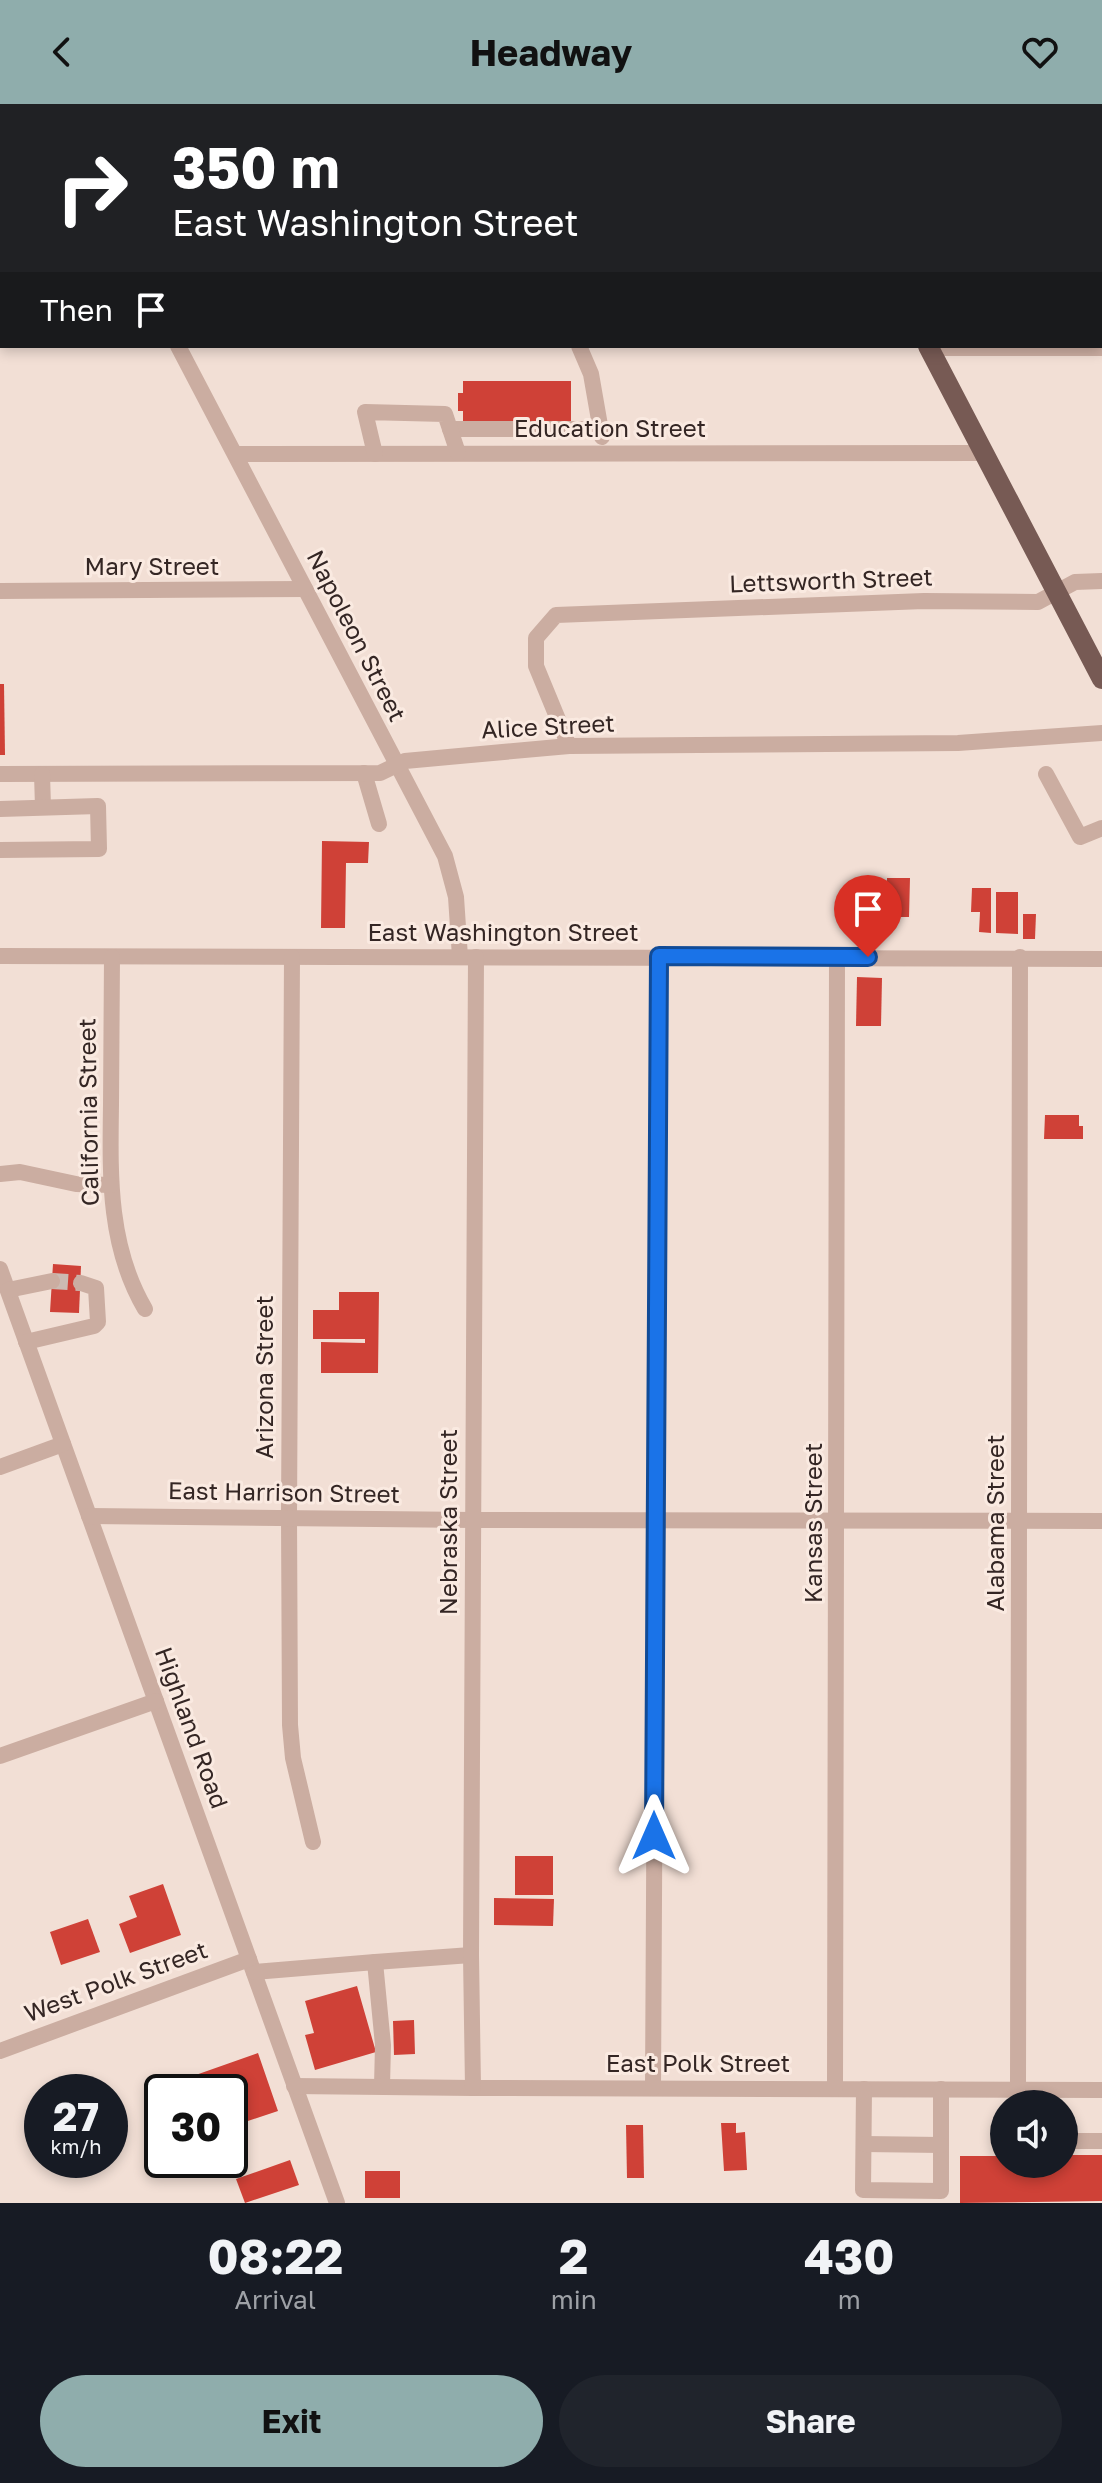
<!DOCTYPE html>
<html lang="en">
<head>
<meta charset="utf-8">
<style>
	:root { --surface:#171b24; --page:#20242c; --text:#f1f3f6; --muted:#9ea1a6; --accent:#8fadac }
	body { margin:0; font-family:"Golos Text",sans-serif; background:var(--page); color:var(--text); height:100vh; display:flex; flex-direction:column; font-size:30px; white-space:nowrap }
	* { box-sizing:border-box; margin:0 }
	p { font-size:26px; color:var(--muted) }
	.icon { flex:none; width:44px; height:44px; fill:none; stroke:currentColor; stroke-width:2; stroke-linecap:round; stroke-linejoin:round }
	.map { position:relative; height:2099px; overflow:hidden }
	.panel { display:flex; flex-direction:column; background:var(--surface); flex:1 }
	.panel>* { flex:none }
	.hud { position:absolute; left:0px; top:0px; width:1102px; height:244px; box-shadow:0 4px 12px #0003; background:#202124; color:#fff; overflow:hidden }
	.tools { position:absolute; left:990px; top:1986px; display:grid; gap:16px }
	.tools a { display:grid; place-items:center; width:88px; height:88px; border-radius:50%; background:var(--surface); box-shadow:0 4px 12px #0003; font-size:40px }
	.speed { position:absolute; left:24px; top:1970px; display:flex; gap:16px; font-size:40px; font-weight:700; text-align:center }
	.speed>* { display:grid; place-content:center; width:104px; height:104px; border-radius:50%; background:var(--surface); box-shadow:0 4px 12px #0003; line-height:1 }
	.speed small { font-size:20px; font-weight:400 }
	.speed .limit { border:4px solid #111; border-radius:12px; background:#fff; color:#111 }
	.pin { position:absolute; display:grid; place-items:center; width:68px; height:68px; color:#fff; margin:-82px -34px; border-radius:50% 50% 50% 0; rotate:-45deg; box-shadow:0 0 8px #0007 }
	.pin .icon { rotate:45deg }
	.me { position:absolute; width:88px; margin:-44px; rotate:0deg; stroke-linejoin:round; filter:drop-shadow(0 0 6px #0008) }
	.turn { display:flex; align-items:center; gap:28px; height:168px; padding:0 40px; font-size:36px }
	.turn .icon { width:104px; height:104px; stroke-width:2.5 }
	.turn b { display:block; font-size:56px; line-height:68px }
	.then { display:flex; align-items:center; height:76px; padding:0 40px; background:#0003; gap:16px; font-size:30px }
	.eta { display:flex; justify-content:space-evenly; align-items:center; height:136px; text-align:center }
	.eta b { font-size:48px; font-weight:700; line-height:56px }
	.primary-button { display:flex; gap:16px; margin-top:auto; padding:16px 40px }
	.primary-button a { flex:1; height:92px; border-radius:48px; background:var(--accent); color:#111; font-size:32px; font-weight:700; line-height:92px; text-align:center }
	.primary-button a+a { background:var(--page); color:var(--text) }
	header { display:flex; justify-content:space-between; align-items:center; height:104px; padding:0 40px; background:var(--accent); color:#111; font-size:36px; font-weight:700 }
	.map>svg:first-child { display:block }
</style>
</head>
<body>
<header><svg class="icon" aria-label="back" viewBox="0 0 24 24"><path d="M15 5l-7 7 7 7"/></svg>Headway<svg class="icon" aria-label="heart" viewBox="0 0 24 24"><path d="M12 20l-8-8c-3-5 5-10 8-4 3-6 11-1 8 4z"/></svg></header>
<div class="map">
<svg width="1102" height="2099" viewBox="0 0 1102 2099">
	<rect width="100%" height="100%" fill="#f2dfd5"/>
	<!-- building -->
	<g fill="#cf4137">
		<path d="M463,277H571V319L463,318V307H458V289H463Z"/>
		<path d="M0,580H4L5,651H0Z"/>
		<path d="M322,737L369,738L368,759H346L345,824H321Z"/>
		<path d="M887,774H910L909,813H898V808H887Z"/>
		<path d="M972,784H991V829L979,828L980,808H971Z"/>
		<path d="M996,788H1018V830L996,829Z"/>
		<path d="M1023,810H1036L1035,835H1023Z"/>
		<path d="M857,873L882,874L881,922H856Z"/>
		<path d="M1045,1011H1079V1022H1083V1035H1044Z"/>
		<path d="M53,1160L81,1162L79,1209L50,1208Z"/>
		<path d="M339,1188H379L378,1269H321V1238L365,1239V1235H313V1206H339Z"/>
		<rect x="515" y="1752" width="38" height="39"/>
		<path d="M163,1780L181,1831L130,1849L119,1820L137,1813L129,1792Z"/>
		<path d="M494,1794L554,1795L553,1822L494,1821Z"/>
		<path d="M88,1815L100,1848L61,1861L50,1828Z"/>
		<path d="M357,1882L376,1948L315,1966L305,1931L314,1929L305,1897Z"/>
		<path d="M414,1916L415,1950L394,1951L393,1917Z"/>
		<path d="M258,1949L278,2007L236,2021L230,2003V1993L240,1990L238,1982L220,1988H196L190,1973Z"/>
		<path d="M721,2019H736V2029L745,2028L747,2066L724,2067Z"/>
		<path d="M626,2021H643L644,2074H627Z"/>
		<path d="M1064,2051H1102V2097L960,2099V2052H1004V2060H1064Z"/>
		<path d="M290,2056L299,2081L245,2099L236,2075Z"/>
		<rect x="365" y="2067" width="35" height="27"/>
	</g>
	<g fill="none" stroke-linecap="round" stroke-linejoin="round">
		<!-- minor-tunnel -->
		<path stroke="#ccbab2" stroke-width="16" stroke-dasharray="16 8" stroke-linecap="butt" d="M52,1177L81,1179"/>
		<!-- minor -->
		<g stroke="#cbada1" stroke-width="16">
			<path d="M55,0L56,2"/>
			<path d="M237,0L238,2"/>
			<path d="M491,0L492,2"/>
			<path d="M629,0V2"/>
			<path d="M1002,0L1003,2"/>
			<path d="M681,2V0"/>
			<path d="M1100,198L1102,202"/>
			<path d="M0,236H2"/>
			<path d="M178,242L445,752L456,793L460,853"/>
			<path d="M579,242L591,270L602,333"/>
			<path d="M929,244H1102"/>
			<path d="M450,325H601"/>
			<path d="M236,350L984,349"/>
			<path d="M375,350L365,308L445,310L458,349"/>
			<path d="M0,487L305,485"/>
			<path d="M569,642L536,562V534L556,511L924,497L1038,498L1075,478L1102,477"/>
			<path d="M364,669L379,720"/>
			<path d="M0,670L380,669L405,657L569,642L958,639L1102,629"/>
			<path d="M42,670L43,703"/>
			<path d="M1046,670L1080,733L1102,724"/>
			<path d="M0,705L98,702L99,745L0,746"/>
			<path d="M0,852L1102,855"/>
			<path d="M112,853C112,902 111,952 111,1001C110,1072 108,1142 145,1205"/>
			<path d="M292,853L289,1413L290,1621L293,1654L313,1738"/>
			<path d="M0,1070L20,1068L76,1080L111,1081"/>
			<path d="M0,1165L337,2099"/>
			<path d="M8,1186L52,1177"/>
			<path d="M26,1238L94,1222L98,1218L96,1184L81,1179"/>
			<path d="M0,1363L63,1340"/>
			<path d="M89,1412L473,1416L1102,1417"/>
			<path d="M0,1652L156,1597"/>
			<path d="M375,1858L471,1851"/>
			<path d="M254,1868L375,1858L383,1941L382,1982"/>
			<path d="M0,1947L249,1855"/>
			<path d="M294,1982L473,1984L1102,1986"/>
			<path d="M473,1984L471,1851L476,853"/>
			<path d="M653,1984L659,852"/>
			<path d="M835,1985L837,853"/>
			<path d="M864,1985L863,2086L941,2087V1985"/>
			<path d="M1018,1985L1020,853"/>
			<path d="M1064,2037H1102"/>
			<path d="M864,2040L941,2041"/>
		</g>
		<!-- major -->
		<g stroke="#775a54" stroke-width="20">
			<path d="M801,0L802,2"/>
			<path d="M928,242L1102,575"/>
		</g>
	</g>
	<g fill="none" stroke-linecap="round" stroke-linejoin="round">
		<defs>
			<path id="route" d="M654,1732L659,852L868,853"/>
		</defs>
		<!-- route casing -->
		<use href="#route" stroke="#114b97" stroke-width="20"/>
		<!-- route -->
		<use href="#route" stroke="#1a73e8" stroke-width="14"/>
	</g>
	<g text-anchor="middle" stroke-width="6" stroke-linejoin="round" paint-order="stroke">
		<!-- street labels -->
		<g font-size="24" fill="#342624" stroke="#faeae1">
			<text x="610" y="333">Education Street</text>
			<text x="152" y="471">Mary Street</text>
			<text transform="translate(831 477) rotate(-2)" y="8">Lettsworth Street</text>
			<text transform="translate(356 532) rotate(63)" y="8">Napoleon Street</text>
			<text transform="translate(548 623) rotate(-3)" y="8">Alice Street</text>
			<text x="503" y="837">East Washington Street</text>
			<text transform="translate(89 1008) rotate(-91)" y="8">California Street</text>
			<text transform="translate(265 1273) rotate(-90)" y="8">Arizona Street</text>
			<text transform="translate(284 1389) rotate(1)" y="8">East Harrison Street</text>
			<text transform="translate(449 1418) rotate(-90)" y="8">Nebraska Street</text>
			<text transform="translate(814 1419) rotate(-90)" y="8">Kansas Street</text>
			<text transform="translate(996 1419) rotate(-90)" y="8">Alabama Street</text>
			<text transform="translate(191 1624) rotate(70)" y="8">Highland Road</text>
			<text transform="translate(116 1878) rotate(-20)" y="8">West Polk Street</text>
			<text x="698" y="1968">East Polk Street</text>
		</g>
	</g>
</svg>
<div class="tools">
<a><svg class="icon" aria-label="sound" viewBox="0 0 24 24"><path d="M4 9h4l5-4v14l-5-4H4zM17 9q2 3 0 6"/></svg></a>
</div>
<div class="speed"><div>27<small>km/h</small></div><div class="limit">30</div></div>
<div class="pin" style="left:868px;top:853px;background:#d93025"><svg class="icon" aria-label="arrive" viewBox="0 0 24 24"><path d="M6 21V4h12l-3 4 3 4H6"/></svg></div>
<svg class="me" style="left:654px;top:1732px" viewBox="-20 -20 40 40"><path d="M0-17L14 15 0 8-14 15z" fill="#1a73e8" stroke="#fff" stroke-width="4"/></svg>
<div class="hud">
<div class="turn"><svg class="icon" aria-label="right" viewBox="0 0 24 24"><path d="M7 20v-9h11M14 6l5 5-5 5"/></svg><div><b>350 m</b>East Washington Street</div></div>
<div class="then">Then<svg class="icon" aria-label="arrive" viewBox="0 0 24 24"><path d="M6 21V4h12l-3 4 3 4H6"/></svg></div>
</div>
</div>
<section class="panel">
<div class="eta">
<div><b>08:22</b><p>Arrival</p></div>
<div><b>2</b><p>min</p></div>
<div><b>430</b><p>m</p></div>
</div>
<div class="primary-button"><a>Exit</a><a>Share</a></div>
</section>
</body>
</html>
